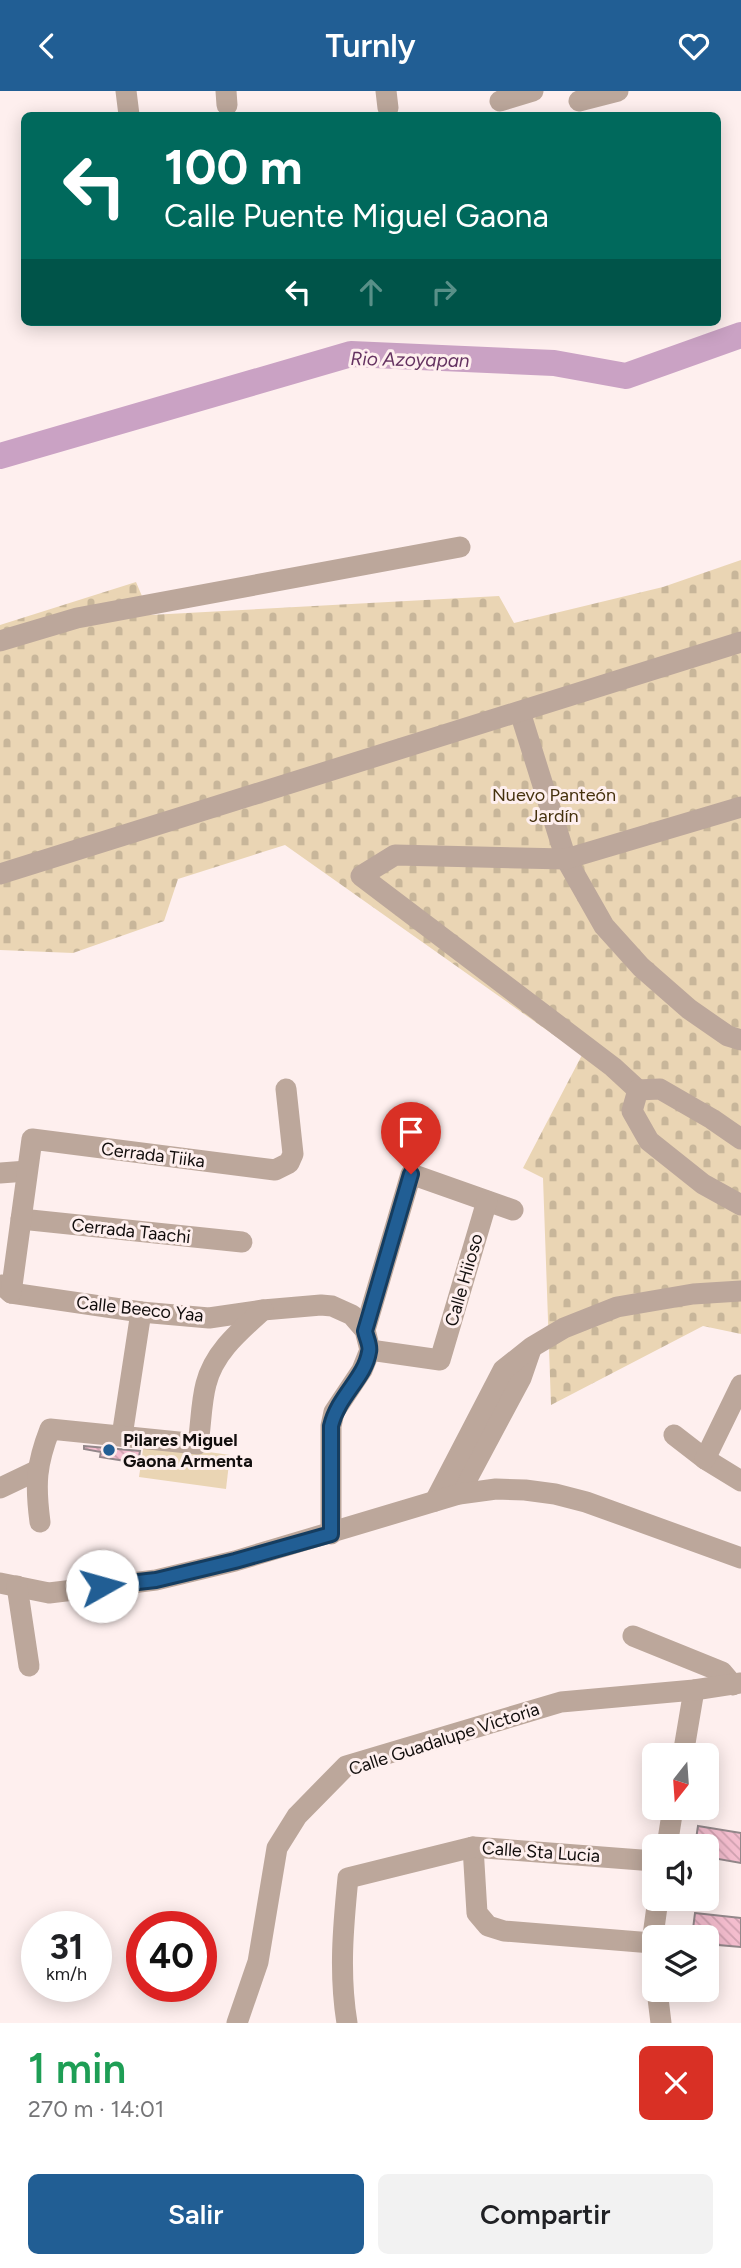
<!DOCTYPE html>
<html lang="es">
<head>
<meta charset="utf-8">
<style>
	:root { --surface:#fff; --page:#f2f2f2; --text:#202124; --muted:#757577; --accent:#215e94 }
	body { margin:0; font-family:Figtree,sans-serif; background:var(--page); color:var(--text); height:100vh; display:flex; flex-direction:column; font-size:26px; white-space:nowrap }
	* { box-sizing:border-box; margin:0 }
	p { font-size:23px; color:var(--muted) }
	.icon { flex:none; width:38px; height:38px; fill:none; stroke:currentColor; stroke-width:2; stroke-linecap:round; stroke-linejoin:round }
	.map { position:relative; height:1932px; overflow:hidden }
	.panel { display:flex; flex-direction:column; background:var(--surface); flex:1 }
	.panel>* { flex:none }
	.hud { position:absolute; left:21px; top:21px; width:700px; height:214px; border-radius:10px; box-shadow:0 4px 18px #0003; background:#00695c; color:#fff; overflow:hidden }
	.needle { width:46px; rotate:197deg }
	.fabs { position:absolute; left:642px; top:1652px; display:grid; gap:14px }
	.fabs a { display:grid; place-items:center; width:77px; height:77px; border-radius:10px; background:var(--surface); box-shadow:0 4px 18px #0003; font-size:35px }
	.speed { position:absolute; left:21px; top:1820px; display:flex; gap:14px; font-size:35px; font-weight:700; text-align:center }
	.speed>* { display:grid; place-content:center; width:91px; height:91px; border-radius:50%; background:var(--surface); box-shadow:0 4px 18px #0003; line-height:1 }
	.speed small { font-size:18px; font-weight:400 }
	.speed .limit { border:10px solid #d22; background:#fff; color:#111 }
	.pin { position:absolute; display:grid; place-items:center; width:60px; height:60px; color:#fff; margin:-72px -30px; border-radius:50% 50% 50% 0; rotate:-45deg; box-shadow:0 0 7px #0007 }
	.pin .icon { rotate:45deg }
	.me { position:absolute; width:77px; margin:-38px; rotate:83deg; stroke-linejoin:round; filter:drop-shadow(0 0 5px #0008) }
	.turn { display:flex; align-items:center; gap:24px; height:147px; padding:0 28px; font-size:32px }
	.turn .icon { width:91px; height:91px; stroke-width:2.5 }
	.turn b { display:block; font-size:49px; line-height:60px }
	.lanes { display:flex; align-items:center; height:66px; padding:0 28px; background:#0003; justify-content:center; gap:35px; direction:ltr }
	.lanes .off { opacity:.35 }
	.round { display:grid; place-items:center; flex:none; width:74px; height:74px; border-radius:10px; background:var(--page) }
	.headline { display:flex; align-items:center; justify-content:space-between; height:119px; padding:0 28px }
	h1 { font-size:42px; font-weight:600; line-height:52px; color:#1e9e55 }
	.button { display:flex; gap:14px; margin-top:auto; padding:14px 28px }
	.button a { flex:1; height:80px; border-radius:10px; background:var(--accent); color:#fff; font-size:28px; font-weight:600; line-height:80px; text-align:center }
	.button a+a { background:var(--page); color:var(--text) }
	header { display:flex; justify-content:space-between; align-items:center; height:91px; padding:0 28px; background:var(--accent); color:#fff; font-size:32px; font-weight:600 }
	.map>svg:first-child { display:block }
</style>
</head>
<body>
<header><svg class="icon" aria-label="back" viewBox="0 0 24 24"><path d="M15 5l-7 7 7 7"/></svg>Turnly<svg class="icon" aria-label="heart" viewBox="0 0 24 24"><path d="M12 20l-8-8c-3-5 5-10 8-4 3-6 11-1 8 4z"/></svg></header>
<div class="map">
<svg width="741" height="1932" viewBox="0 0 741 1932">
	<defs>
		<pattern id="cemetery-stones" width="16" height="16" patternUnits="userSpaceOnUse" patternTransform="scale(1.75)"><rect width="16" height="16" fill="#ead5b4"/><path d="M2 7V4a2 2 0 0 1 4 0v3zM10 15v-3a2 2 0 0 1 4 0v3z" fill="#c8b69a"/></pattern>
		<pattern id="building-back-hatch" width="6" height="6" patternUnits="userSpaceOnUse" patternTransform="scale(1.75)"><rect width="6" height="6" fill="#f4bdce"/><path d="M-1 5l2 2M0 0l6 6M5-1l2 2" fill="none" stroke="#d0a1b0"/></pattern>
	</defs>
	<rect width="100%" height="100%" fill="#feefee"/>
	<!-- cemetery -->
	<path fill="url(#cemetery-stones)" d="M741,469V1243L703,1235L551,1314L543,1087L523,1077L582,964L285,754L178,788L164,830L73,862L0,859V534L136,491L150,524L499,505L514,532L663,496Z"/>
	<!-- pitch -->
	<path fill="#ead5b4" d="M144,1352L230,1364L226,1398L139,1386Z"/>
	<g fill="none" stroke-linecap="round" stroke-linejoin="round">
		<!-- river -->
		<path stroke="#caa2c4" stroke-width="26" d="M0,365L351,263L554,272L626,285L741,244"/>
	</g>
	<!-- building -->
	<g fill="url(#building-back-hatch)" stroke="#93878a" stroke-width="2">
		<path d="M84,1355L140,1360L138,1372L100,1366L101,1361L84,1358Z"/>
		<path d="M698,1735L741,1742V1772L707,1766V1755H695Z"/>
		<path d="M695,1822L741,1827V1856L707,1853V1846H692Z"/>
	</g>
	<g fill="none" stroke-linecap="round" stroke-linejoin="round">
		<!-- minor -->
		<g stroke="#bca79b" stroke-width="21">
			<path d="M126,0L129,24"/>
			<path d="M226,0L227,14"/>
			<path d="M386,0L388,17"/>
			<path d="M500,10L533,0"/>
			<path d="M579,10L618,0"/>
			<path d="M0,550L77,527L460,456"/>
			<path d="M520,621L566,768L604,835L641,876L689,918L728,945L741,949"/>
			<path d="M0,783L741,551"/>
			<path d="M638,999L613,976L361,785L395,764L566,768L741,716"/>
			<path d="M741,1048L712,1028L660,998L638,999L632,1020L649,1050L703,1093L741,1114"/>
			<path d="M0,1082L27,1080"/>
			<path d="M21,1128L242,1151"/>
			<path d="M2,1194L11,1202L141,1221L209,1227L263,1219L321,1214L332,1215L352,1224L365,1239L370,1259"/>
			<path d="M11,1202L32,1048L275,1079L289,1072L293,1063L286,998"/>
			<path d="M365,1239L411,1083L513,1119"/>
			<path d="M370,1259L440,1269L487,1110"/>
			<path d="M674,1344L705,1368L741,1390"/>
			<path d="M122,1345L141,1221"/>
			<path d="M705,1368L741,1294"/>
			<path d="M0,1397L38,1379"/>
			<path d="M459,1403L521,1287L531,1258"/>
			<path d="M435,1410L503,1279L532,1256L564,1237L617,1216L693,1203L741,1200"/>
			<path d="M40,1431C35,1393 36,1374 50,1338L198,1353C201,1334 201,1312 206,1293C214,1261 240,1240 263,1219"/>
			<path d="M331,1443V1335L334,1321L362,1279L370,1259"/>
			<path d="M0,1492L49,1502L156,1489L235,1470L459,1403L496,1398L525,1399L555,1403L586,1411L741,1467"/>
			<path d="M17,1495L29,1575"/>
			<path d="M633,1545L722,1581L733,1594"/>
			<path d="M683,1664L694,1599"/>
			<path d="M667,1755L673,1717"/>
			<path d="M473,1756L477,1822L488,1835L504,1840L652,1852"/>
			<path d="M654,1875L652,1852L658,1808"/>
			<path d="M657,1899L661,1932"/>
			<path d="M237,1932L258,1871L277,1757L297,1725L346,1675L561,1611L694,1599L741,1592"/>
			<path d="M347,1932C339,1883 343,1837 348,1787L473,1756L654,1770"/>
		</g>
	</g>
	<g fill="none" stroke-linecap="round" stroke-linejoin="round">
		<defs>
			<path id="route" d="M102,1495L156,1489L235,1470L331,1443V1335C338,1305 365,1287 369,1261C371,1255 366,1246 365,1240L411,1083"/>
		</defs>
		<!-- route casing -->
		<use href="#route" stroke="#153d60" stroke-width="18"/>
		<!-- route -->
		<use href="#route" stroke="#215e94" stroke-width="12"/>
	</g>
	<!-- markers -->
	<circle fill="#215e94" stroke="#feefee" stroke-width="2.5" cx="109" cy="1359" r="7"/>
	<g text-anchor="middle" stroke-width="6" stroke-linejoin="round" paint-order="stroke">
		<!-- park labels -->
		<g font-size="18" fill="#45310d" stroke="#feefee">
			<text x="554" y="710">Nuevo Panteón<tspan x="554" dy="21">Jardín</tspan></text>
		</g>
		<!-- street labels -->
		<g font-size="18" fill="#120e0d" stroke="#feefee">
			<text transform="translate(153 1064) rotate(7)" y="6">Cerrada Tiika</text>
			<text transform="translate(131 1140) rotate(6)" y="6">Cerrada Taachi</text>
			<text transform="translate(464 1189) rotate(-74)" y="6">Calle Hiioso</text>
			<text transform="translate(140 1218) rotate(6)" y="6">Calle Beeco Yaa</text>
			<text transform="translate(444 1648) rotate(-18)" y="6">Calle Guadalupe Victoria</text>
			<text transform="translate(541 1761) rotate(4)" y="6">Calle Sta Lucia</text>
		</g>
		<!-- poi labels -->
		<g font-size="18" font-weight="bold" fill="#120e0d" stroke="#feefee" text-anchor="start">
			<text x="123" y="1355">Pilares Miguel<tspan x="123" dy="21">Gaona Armenta</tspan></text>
		</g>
		<!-- water labels -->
		<g font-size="19" font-style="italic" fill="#643260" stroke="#feefee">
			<text transform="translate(410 268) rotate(1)" y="7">Rio Azoyapan</text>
		</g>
	</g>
</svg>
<div class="fabs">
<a><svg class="needle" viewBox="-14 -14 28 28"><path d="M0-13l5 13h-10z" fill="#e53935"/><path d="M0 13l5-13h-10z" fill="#757577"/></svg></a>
<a><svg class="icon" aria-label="sound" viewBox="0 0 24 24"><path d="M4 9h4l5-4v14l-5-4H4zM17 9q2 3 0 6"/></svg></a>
<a><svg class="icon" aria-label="layers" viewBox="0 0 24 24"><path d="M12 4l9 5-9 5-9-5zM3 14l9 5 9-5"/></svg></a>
</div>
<div class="speed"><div>31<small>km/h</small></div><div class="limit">40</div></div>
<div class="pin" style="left:411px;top:1083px;background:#d93025"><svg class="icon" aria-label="arrive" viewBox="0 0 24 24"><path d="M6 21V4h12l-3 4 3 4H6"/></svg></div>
<svg class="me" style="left:102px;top:1495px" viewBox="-20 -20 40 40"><circle r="19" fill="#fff"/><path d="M0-13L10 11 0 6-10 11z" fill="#215e94"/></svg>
<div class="hud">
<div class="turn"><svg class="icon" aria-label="left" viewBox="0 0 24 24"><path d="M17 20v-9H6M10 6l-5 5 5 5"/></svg><div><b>100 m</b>Calle Puente Miguel Gaona</div></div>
<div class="lanes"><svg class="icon" aria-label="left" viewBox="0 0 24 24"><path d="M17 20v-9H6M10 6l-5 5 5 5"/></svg><svg class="icon off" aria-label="ahead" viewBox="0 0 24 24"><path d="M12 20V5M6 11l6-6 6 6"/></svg><svg class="icon off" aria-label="right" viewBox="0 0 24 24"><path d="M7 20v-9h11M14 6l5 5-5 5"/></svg></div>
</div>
</div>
<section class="panel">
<div class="headline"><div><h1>1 min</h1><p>270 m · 14:01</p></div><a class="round" style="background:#d93025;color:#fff"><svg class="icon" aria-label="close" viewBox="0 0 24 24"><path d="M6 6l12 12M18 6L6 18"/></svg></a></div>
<div class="button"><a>Salir</a><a>Compartir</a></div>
</section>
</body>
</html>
